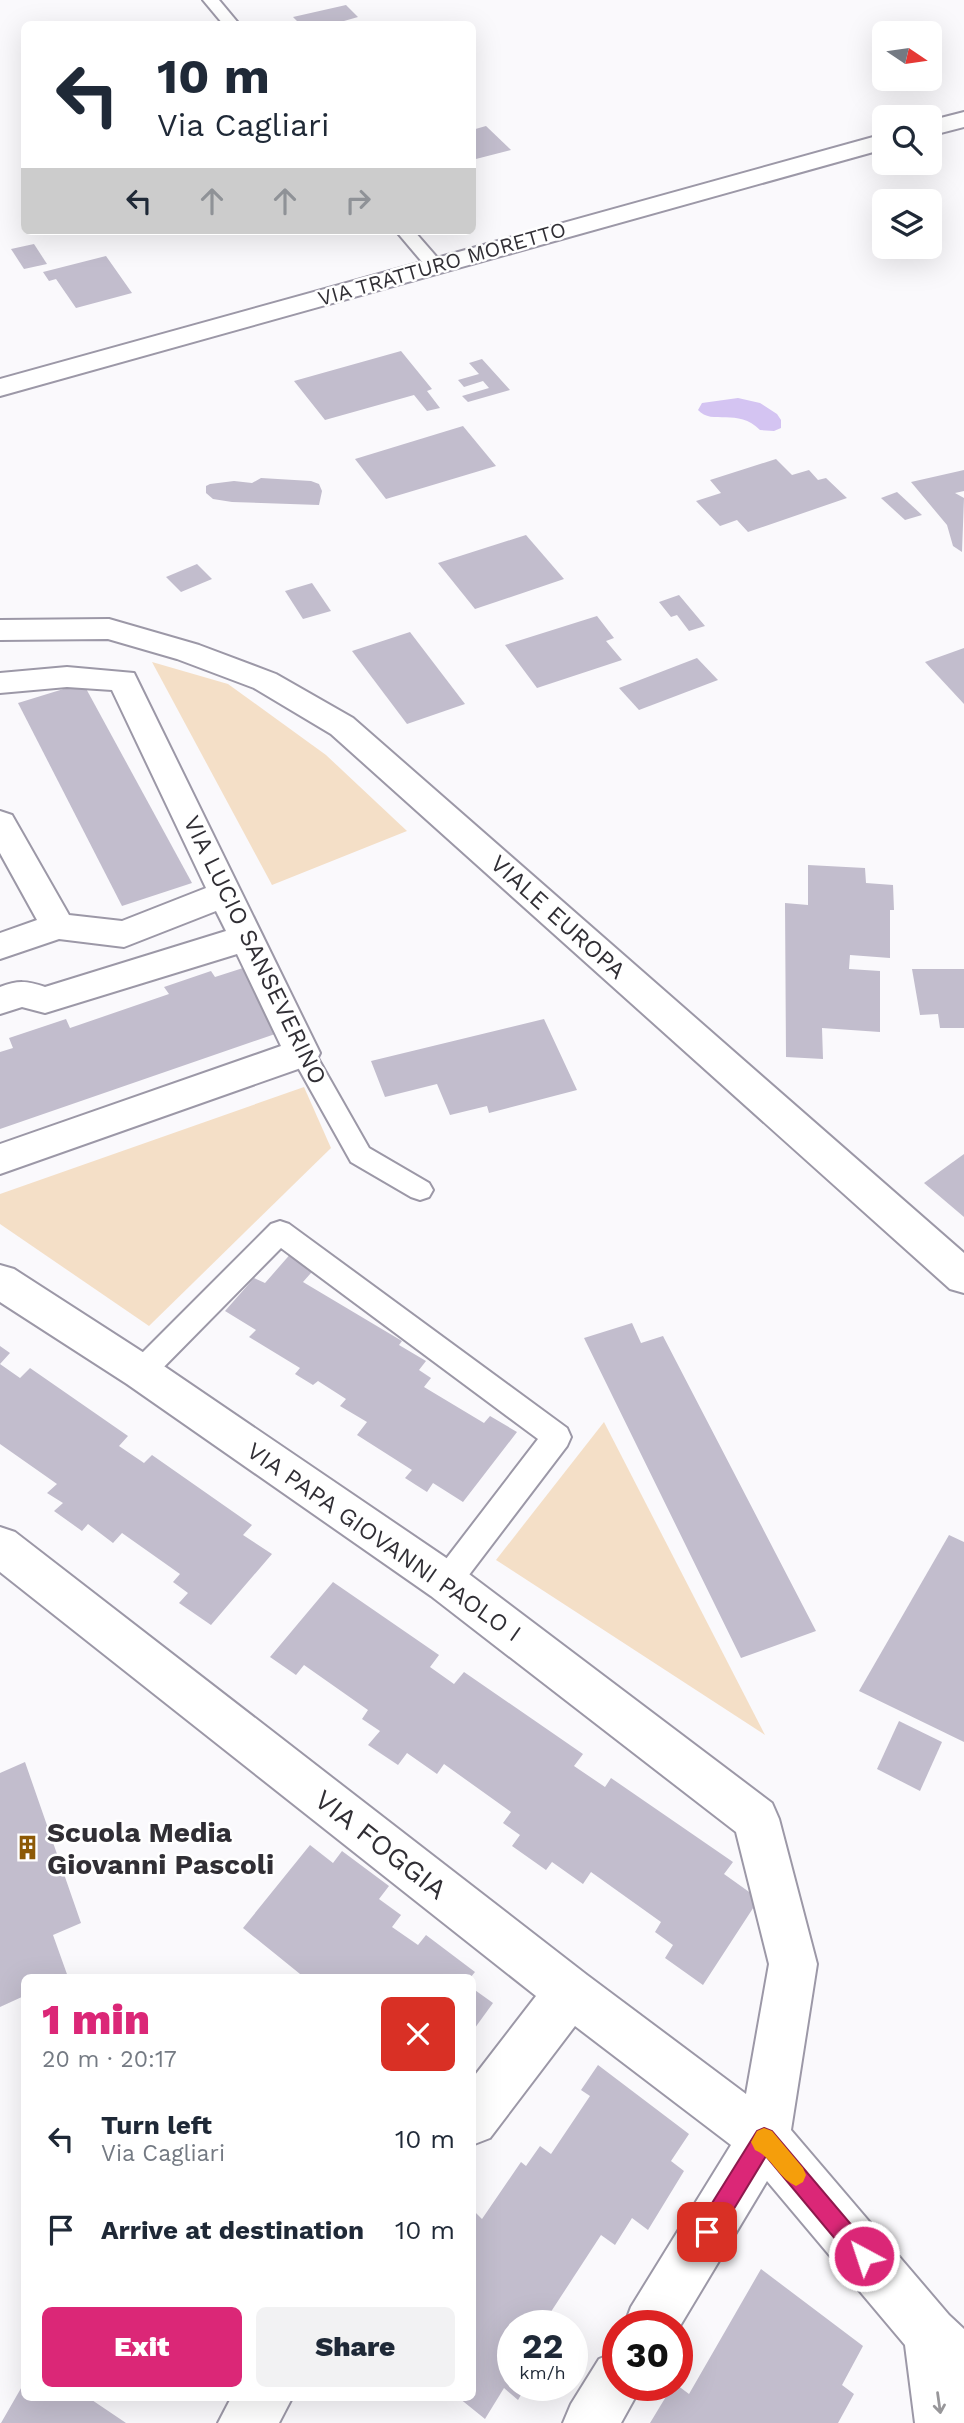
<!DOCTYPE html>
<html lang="en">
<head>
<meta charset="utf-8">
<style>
	:root { --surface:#fff; --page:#f2f2f3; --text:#1f2937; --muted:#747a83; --accent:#db2777 }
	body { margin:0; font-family:"Work Sans",sans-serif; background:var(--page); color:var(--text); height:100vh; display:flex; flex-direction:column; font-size:26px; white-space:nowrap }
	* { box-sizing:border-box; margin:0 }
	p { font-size:23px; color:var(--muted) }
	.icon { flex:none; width:38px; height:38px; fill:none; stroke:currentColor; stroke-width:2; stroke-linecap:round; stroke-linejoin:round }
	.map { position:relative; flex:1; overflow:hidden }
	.panel { position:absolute; left:21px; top:1974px; width:455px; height:427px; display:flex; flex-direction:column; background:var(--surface); border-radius:10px; box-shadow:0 7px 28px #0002 }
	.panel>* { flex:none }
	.top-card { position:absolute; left:21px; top:21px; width:455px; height:214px; border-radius:10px; box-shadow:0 7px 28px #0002; background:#fff; color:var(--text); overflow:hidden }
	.needle { width:46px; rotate:103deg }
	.tools { position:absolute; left:872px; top:21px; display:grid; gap:14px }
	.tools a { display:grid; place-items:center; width:70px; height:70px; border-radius:10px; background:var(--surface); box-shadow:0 7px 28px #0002; font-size:35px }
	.speed { position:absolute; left:497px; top:2310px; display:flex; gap:14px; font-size:35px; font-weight:700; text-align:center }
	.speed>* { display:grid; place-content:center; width:91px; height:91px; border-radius:50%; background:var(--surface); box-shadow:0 7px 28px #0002; line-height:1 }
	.speed small { font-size:18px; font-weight:400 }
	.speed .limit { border:10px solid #d22; background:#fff; color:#111 }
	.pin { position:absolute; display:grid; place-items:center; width:60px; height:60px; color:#fff; margin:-30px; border-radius:14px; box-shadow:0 4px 10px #0006 }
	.me { position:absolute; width:77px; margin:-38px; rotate:320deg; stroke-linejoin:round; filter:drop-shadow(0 0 5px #0008) }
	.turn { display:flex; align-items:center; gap:24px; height:147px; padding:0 21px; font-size:32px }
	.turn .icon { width:91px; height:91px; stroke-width:2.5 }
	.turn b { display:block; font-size:49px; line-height:60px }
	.lanes { display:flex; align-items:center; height:66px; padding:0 21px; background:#0003; justify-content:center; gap:35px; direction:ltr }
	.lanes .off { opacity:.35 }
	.round { display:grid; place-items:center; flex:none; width:74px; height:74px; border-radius:10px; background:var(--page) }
	.head { display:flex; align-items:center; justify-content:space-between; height:119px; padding:0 21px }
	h1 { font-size:42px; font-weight:800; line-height:52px; color:var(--accent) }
	.primary-button { display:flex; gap:14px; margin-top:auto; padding:14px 21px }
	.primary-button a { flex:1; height:80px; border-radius:10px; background:var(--accent); color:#fff; font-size:28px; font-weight:800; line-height:80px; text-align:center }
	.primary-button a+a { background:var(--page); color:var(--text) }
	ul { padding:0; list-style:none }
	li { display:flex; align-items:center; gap:21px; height:91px; padding:0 21px }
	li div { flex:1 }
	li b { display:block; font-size:26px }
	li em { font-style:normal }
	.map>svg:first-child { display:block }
</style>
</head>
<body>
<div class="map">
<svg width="964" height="2423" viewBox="0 0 964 2423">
	<rect width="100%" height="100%" fill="#faf9fc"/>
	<!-- green -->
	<g fill="#f4dfc7">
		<path d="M152,662L228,684L326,755L407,831L272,885Z"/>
		<path d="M304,1087L331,1148L149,1326L0,1224V1194Z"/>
		<path d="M604,1422L765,1735L496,1560Z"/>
	</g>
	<!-- water -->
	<path fill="#d4c4f2" d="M738,398L760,403L777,414L781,420V428L774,431L760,430C738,407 712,426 698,410L702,403Z"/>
	<!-- building -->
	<g fill="#c2bdcd">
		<path d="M346,5L358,17L344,21L348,24H300L293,17Z"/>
		<path d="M486,126L511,150L472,160V130Z"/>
		<path d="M34,244L47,264L24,269L11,249Z"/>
		<path d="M106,256L132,293L76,308L56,279L49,281L43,272Z"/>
		<path d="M401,351L432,389L427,391L440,408L427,411L414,395L325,420L294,381Z"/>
		<path d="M482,359L510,390L468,402L462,396L489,388L483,381L464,387L458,380L479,374L469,363Z"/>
		<path d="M463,426L496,466L386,499L355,459Z"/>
		<path d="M776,459L792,475L809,470L818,480L826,478L847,498L748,532L737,520L720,526L696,501L721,493L710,480Z"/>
		<path d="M964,470V491L955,493L964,498L962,552L953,546L947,525L911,482Z"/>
		<path d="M261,478L311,481L319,484L322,491L319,505L232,502L213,499L206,493V486L210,484L234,481L252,483Z"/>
		<path d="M897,492L922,515L905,520L881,498Z"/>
		<path d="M526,535L564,579L475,609L438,563Z"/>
		<path d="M197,564L212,579L181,592L166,577Z"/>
		<path d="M312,583L331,611L303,619L285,591Z"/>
		<path d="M679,595L705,626L689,631L677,615L671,617L659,602Z"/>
		<path d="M597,616L614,638L606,641L622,660L537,688L505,645Z"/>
		<path d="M410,632L465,704L407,724L352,651Z"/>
		<path d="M964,648V704L925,662Z"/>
		<path d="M697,658L718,680L639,710L619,688Z"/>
		<path d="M83,683L192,883L122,906L18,703Z"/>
		<path d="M808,865L865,868L866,883L893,885L894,910H890V958L850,955L849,969L880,971V1032L822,1028L823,1059L786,1057L785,903L808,905Z"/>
		<path d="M243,968L278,1033L0,1129V1052L13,1048L9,1038L66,1019L70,1028L169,994L164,987L211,971L215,977Z"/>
		<path d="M912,969H964V1028H940L938,1014L920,1015Z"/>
		<path d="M544,1019L577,1090L489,1113L487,1106L450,1115L437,1084L385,1097L371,1061Z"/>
		<path d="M964,1154V1217L924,1183Z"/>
		<path d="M293,1251L318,1265L303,1282L402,1341L399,1345L426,1361L419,1370L431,1378L424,1387L484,1423L490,1416L517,1432L463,1502L433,1483L427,1492L405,1478L412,1470L357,1435L367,1422L340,1406L346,1399L318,1381L313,1385L295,1374L300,1368L249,1337L256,1330L225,1311L254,1278L265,1283Z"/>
		<path d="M632,1323L641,1343L663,1336L816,1631L741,1658L584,1338Z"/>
		<path d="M0,1346L10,1353L0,1364L20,1378L30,1368L128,1436L119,1446L144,1463L152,1455L252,1525L243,1535L272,1554L211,1625L179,1603L188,1593L173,1582L180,1574L122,1533L113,1543L88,1524L82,1531L54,1511L63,1503L47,1493L57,1484L0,1444Z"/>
		<path d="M949,1535L964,1542V1742L859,1691Z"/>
		<path d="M333,1582L439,1655L430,1667L454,1684L464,1672L583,1754L574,1766L605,1787L611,1778L733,1862L724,1874L759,1899L703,1985L665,1958L673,1945L655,1932L661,1922L591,1872L583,1884L552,1862L546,1870L512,1846L520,1835L503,1823L511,1812L444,1764L437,1774L407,1753L398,1765L368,1745L380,1731L362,1719L368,1710L304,1665L296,1675L270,1657Z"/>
		<path d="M899,1721L942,1742L920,1791L877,1769Z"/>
		<path d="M25,1762L81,1923L53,1935L68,1977L24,1978V1996L0,2007V1773Z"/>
		<path d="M310,1845L333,1863L342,1851L389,1886L379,1899L401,1915L392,1927L418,1945L426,1935L475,1972L470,1978H305L243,1928Z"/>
		<path d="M472,1988L493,2003L472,2032Z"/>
		<path d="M598,2065L689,2134L671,2161L684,2171L648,2230L632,2218L615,2245L601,2235L543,2324L545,2326H513V2385H527L518,2400L504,2388L485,2419L459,2398H472V2216L475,2212L482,2219L521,2162L526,2166L540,2146L551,2154L590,2096L581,2090Z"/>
		<path d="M761,2269L863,2346L842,2385L854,2394L838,2423H650L673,2385H677L689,2394Z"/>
		<path d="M24,2383V2398H89L126,2423H1Z"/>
	</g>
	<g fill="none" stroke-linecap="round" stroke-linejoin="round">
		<defs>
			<g id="lane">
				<path d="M203,0H219L239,24H223Z"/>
				<path d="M396,231H414L441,262L444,266L441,270H429Z"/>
				<path d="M302,1043L311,1046L369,1148L429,1183L433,1190L429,1197L420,1200L411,1197L351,1162L290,1053L293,1046Z"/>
				<path d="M280,1221L289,1224L567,1428L571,1437L567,1446L456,1592L446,1595L436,1592L431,1582L436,1572L538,1439L281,1248L151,1380L141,1384L131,1380L127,1372L131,1364L271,1224Z"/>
			</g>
			<g id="street">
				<path d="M964,112V127L929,136V121Z"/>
				<path d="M884,134V149L0,396V379Z"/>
				<path d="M109,619L199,645L276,674L353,718L964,1253V1293L950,1289L331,734L254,688L177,659L108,639L0,640V620Z"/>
				<path d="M67,667L134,673L320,1053L315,1063L0,1174V1144L281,1046L237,954L45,1013L22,1007L0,1014V987C18,980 27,981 45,987L226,931L216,911L124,947L59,939L0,959V933L37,920L0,853V811L12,815L69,915L122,921L206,888L112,690L67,687L0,693V673Z"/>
				<path d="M0,1265L14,1269L155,1360L461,1568L772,1803L779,1819L817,1964L791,2130L949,2315L964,2329V2423H915L905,2345L767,2181L677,2331V2326H624L631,2307L731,2145L575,2026L490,2138L472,2145V2079L536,1996L0,1572V1527L15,1532L587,1975L746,2094L769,1964L736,1832L431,1596L127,1384L0,1302Z"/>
				<path d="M618,2351V2385H642L621,2423H563L571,2404L599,2359Z"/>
				<path d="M231,2398H292L279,2423H218Z"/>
			</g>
		</defs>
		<!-- lane casing -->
		<use href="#lane" stroke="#9c98a7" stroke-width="4"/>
		<!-- street casing -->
		<use href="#street" stroke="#9c98a7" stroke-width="4"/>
		<!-- lane -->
		<use href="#lane" fill="#fff" fill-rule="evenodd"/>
		<!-- street -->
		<use href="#street" fill="#fff" fill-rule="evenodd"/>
	</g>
	<!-- one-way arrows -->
	<defs><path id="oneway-shaft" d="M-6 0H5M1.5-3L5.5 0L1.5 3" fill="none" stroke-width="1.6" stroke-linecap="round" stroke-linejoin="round" transform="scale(1.75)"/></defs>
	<use stroke="#98979a" href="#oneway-shaft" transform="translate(939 2403) rotate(82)"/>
	<!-- route -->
	<path fill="#db2777" stroke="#8e194d" stroke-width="2" d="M764,2128L772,2131L871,2248L875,2256L871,2264L864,2267L856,2264L766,2156L715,2240L707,2243L699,2240L696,2232L699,2224L757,2131Z"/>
	<!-- slow -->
	<path fill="#f59e0b" d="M764,2128L772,2131L803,2168L806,2175L803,2182L796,2186C778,2178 772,2157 755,2150L751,2142L757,2131Z"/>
	<!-- icons -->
	<defs>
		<symbol id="building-bare" viewBox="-9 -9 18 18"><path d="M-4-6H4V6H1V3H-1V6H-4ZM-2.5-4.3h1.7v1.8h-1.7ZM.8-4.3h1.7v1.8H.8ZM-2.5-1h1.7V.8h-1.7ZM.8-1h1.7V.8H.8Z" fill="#8d5a07" stroke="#fff" stroke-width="2.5" paint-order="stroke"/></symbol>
	</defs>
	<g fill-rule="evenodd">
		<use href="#building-bare" x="10" y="1830" width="35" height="35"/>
	</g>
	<g text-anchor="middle" stroke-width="5" stroke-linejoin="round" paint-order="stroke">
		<!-- far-street labels -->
		<g font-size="21" fill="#312f35" stroke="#fff">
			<text transform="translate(442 264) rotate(-16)" y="7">VIA TRATTURO MORETTO</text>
		</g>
		<!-- street labels -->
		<g font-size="24" fill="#312f35" stroke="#fff">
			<text transform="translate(558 917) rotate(42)" y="8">VIALE EUROPA</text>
			<text transform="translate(255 950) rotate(64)" y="8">VIA LUCIO SANSEVERINO</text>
			<text transform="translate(384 1542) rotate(35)" y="8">VIA PAPA GIOVANNI PAOLO I</text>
		</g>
		<!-- near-poi labels -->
		<g font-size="28" font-weight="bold" fill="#312f35" stroke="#fff" text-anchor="start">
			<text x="47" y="1842">Scuola Media<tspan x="47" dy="32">Giovanni Pascoli</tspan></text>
		</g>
		<!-- near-street labels -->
		<g font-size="28" fill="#312f35" stroke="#fff">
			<text transform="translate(381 1844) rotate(38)" y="10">VIA FOGGIA</text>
		</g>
	</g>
</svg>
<div class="tools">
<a><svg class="needle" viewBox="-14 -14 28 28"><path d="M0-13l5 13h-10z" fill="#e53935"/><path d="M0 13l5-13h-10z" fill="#747a83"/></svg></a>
<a><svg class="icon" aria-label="search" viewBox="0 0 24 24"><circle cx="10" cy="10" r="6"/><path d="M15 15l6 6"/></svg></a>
<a><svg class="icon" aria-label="layers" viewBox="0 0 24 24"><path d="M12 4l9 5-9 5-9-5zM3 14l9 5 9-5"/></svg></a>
</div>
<div class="speed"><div>22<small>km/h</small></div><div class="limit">30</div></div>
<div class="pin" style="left:707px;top:2232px;background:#d93025"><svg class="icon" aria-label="arrive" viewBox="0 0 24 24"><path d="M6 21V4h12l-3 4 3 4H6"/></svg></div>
<svg class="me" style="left:864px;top:2256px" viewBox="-20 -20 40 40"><circle r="17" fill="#db2777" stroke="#fff" stroke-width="3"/><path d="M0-11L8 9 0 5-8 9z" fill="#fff"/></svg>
<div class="top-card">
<div class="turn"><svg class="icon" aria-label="left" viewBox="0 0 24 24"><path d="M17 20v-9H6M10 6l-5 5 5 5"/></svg><div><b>10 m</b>Via Cagliari</div></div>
<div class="lanes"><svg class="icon" aria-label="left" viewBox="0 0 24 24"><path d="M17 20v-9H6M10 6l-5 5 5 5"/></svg><svg class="icon off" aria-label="ahead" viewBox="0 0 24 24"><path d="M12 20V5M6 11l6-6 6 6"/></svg><svg class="icon off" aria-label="ahead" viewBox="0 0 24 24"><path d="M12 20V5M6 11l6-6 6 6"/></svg><svg class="icon off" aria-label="right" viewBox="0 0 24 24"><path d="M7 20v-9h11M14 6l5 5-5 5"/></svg></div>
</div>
<section class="panel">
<div class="head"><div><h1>1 min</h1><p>20 m · 20:17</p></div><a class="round" style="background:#d93025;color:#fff"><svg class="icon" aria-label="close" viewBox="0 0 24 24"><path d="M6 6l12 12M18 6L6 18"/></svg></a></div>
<ul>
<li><svg class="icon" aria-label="left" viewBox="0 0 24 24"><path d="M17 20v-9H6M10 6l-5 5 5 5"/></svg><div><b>Turn left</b><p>Via Cagliari</p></div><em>10 m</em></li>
<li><svg class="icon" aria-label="arrive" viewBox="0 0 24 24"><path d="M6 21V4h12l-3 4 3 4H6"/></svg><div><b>Arrive at destination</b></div><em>10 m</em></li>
</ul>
<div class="primary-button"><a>Exit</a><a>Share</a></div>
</section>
</div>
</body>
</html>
